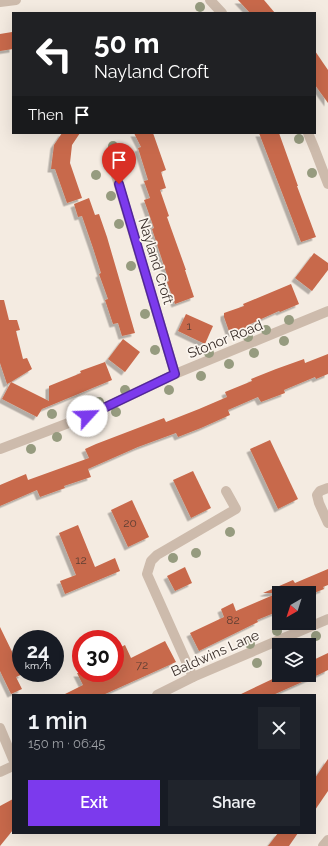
<!DOCTYPE html>
<html lang="en">
<head>
<meta charset="utf-8">
<style>
	:root { --surface:#171b24; --page:#20242c; --text:#f1f3f6; --muted:#9ea1a6; --accent:#7c3aed }
	body { margin:0; font-family:Raleway,sans-serif; background:var(--page); color:var(--text); height:100vh; display:flex; flex-direction:column; font-size:15px; white-space:nowrap }
	* { box-sizing:border-box; margin:0 }
	p { font-size:13px; color:var(--muted) }
	.icon { flex:none; width:22px; height:22px; fill:none; stroke:currentColor; stroke-width:2; stroke-linecap:round; stroke-linejoin:round }
	.map { position:relative; flex:1; overflow:hidden }
	.details { position:absolute; left:12px; top:694px; width:304px; height:140px; display:flex; flex-direction:column; background:var(--surface); border-radius:0px; box-shadow:0 4px 16px #0002 }
	.details>* { flex:none }
	.guide { position:absolute; left:12px; top:12px; width:304px; height:122px; border-radius:0px; box-shadow:0 4px 16px #0002; background:#202124; color:#fff; overflow:hidden }
	.needle { width:26px; rotate:219deg }
	.fabs { position:absolute; left:272px; top:586px; display:grid; gap:8px }
	.fabs a { display:grid; place-items:center; width:44px; height:44px; border-radius:0px; background:var(--surface); box-shadow:0 4px 16px #0002; font-size:20px }
	.speed { position:absolute; left:12px; top:630px; display:flex; gap:8px; font-size:20px; font-weight:700; text-align:center }
	.speed>* { display:grid; place-content:center; width:52px; height:52px; border-radius:50%; background:var(--surface); box-shadow:0 4px 16px #0002; line-height:1 }
	.speed small { font-size:10px; font-weight:400 }
	.speed .limit { border:6px solid #d22; background:#fff; color:#111 }
	.pin { position:absolute; display:grid; place-items:center; width:34px; height:34px; color:#fff; margin:-41px -17px; border-radius:50% 50% 50% 0; rotate:-45deg; box-shadow:0 0 4px #0007 }
	.pin .icon { rotate:45deg }
	.me { position:absolute; width:44px; margin:-22px; rotate:65deg; stroke-linejoin:round; filter:drop-shadow(0 0 3px #0008) }
	.turn { display:flex; align-items:center; gap:14px; height:84px; padding:0 16px; font-size:18px }
	.turn .icon { width:52px; height:52px; stroke-width:2.5 }
	.turn b { display:block; font-size:28px; line-height:34px }
	.then { display:flex; align-items:center; height:38px; padding:0 16px; background:#0003; gap:8px; font-size:15px }
	.round { display:grid; place-items:center; flex:none; width:42px; height:42px; border-radius:0px; background:var(--page) }
	.summary { display:flex; align-items:center; justify-content:space-between; height:68px; padding:0 16px }
	h1 { font-size:24px; font-weight:600; line-height:30px }
	.primary-button { display:flex; gap:8px; margin-top:auto; padding:8px 16px }
	.primary-button a { flex:1; height:46px; border-radius:0px; background:var(--accent); color:#fff; font-size:16px; font-weight:600; line-height:46px; text-align:center }
	.primary-button a+a { background:var(--page); color:var(--text) }
	.map>svg:first-child { display:block }
</style>
</head>
<body>
<div class="map">
<svg width="328" height="846" viewBox="0 0 328 846">
	<defs>
		<filter id="shadow"><feDropShadow dx="-3.5" dy="3.5" stdDeviation="0" flood-color="#0004"/></filter>
	</defs>
	<rect width="100%" height="100%" fill="#f4ebe1"/>
	<!-- building -->
	<g fill="#c8694b" filter="url(#shadow)">
		<path d="M238,0H264L275,13H250Z"/>
		<path d="M12,32L13,49L0,51V34Z"/>
		<path d="M315,51L328,70V103L315,85Z"/>
		<path d="M62,133H80L72,145L70,163L82,198L67,203L55,169H51L54,145Z"/>
		<path d="M134,133H153L166,170L161,172L166,188L160,190L169,216L167,217L186,270H185L194,297L175,304L167,282L169,281L152,229L154,228L144,200L150,198L144,181L148,180L138,148L141,147Z"/>
		<path d="M259,133H279L298,186H297L316,237L301,242Z"/>
		<path d="M89,198L95,215L99,214L107,237L135,333L122,336L118,323L113,324L105,300L108,299L99,274L101,273L93,248L82,216L78,217L74,204Z"/>
		<path d="M314,253L328,263V270L312,291L295,278Z"/>
		<path d="M291,284L299,304L280,312L279,311L246,326L247,328L230,334L224,317V313L244,306L243,304Z"/>
		<path d="M0,300H4L9,320H17L20,330L16,331L23,359L27,358L32,369L11,382L49,401V386L81,373L80,371L105,362L112,380L42,409L37,417L2,399L11,382L7,384L0,363Z"/>
		<path d="M186,314L213,326L205,344L178,331Z"/>
		<path d="M123,339L140,352L125,372L108,359Z"/>
		<path d="M328,354V374L316,379L315,377L284,390L285,393L261,402L258,397L228,410L230,415L201,428L178,437L176,433L138,447L88,469L91,477L64,486L65,488L40,497L37,490L0,506V485L26,474L28,480L89,458L85,449L96,444L164,418L166,422L199,409L227,397L225,392L252,381L251,379L276,369L304,359L305,363Z"/>
		<path d="M270,440L298,499L278,509L250,449Z"/>
		<path d="M193,471L211,508L191,518L173,480Z"/>
		<path d="M132,500L149,537L128,547L111,510Z"/>
		<path d="M78,525L95,567L115,558L120,571L65,594L60,581L76,575L59,533Z"/>
		<path d="M185,567L192,583L175,591L167,576Z"/>
		<path d="M328,569V585L323,587L324,589L314,593H279V611L257,620L258,622L199,651L190,633L224,617L221,609L233,603L236,611L278,593H263L293,580L295,583Z"/>
		<path d="M0,627L21,670V673L23,674L16,677L22,689L11,694L0,671Z"/>
		<path d="M165,641L176,662L103,695H63L83,685L77,673H115V650L125,645L131,658Z"/>
		<path d="M328,653V670L320,674L273,695H239L281,675H309V662Z"/>
		<path d="M328,759V791L315,810V778Z"/>
		<path d="M13,799V830L0,846V806Z"/>
		<path d="M278,833H298L289,846H268Z"/>
	</g>
	<g fill="none" stroke-linecap="round" stroke-linejoin="round">
		<!-- minor -->
		<g stroke="#cdbbac" stroke-width="10">
			<path d="M210,0L222,13"/>
			<path d="M0,2L16,0"/>
			<path d="M308,133L315,150L328,184"/>
			<path d="M110,155L175,374"/>
			<path d="M0,449L87,416L175,374L328,311"/>
			<path d="M328,488L320,491L317,495L319,503L328,523"/>
			<path d="M193,677L147,574L151,561L157,555L236,509L226,491"/>
			<path d="M157,695L193,677L328,619"/>
			<path d="M0,728L13,759"/>
			<path d="M0,772L13,766"/>
			<path d="M323,846L328,840"/>
		</g>
	</g>
	<!-- trees -->
	<g fill="#969b7f">
		<circle cx="200" cy="7" r="5"/>
		<circle cx="299" cy="139" r="5"/>
		<circle cx="113" cy="146" r="5"/>
		<circle cx="126" cy="169" r="5"/>
		<circle cx="312" cy="173" r="5"/>
		<circle cx="96" cy="175" r="5"/>
		<circle cx="111" cy="196" r="5"/>
		<circle cx="119" cy="224" r="5"/>
		<circle cx="131" cy="266" r="5"/>
		<circle cx="145" cy="314" r="5"/>
		<circle cx="289" cy="320" r="5"/>
		<circle cx="266" cy="330" r="5"/>
		<circle cx="248" cy="337" r="5"/>
		<circle cx="284" cy="341" r="5"/>
		<circle cx="155" cy="350" r="5"/>
		<circle cx="209" cy="353" r="5"/>
		<circle cx="254" cy="353" r="5"/>
		<circle cx="229" cy="364" r="5"/>
		<circle cx="201" cy="376" r="5"/>
		<circle cx="125" cy="390" r="5"/>
		<circle cx="169" cy="390" r="5"/>
		<circle cx="99" cy="402" r="5"/>
		<circle cx="116" cy="412" r="5"/>
		<circle cx="73" cy="413" r="5"/>
		<circle cx="52" cy="414" r="5"/>
		<circle cx="88" cy="424" r="5"/>
		<circle cx="57" cy="437" r="5"/>
		<circle cx="31" cy="449" r="5"/>
		<circle cx="230" cy="532" r="5"/>
		<circle cx="196" cy="553" r="5"/>
		<circle cx="173" cy="558" r="5"/>
		<circle cx="277" cy="631" r="5"/>
		<circle cx="316" cy="636" r="5"/>
		<circle cx="250" cy="644" r="5"/>
		<circle cx="257" cy="663" r="5"/>
	</g>
	<g fill="none" stroke-linecap="round" stroke-linejoin="round">
		<defs>
			<path id="route" d="M87,416L175,374L119,184"/>
		</defs>
		<!-- route casing -->
		<use href="#route" stroke="#51269a" stroke-width="10"/>
		<!-- route -->
		<use href="#route" stroke="#7c3aed" stroke-width="7"/>
	</g>
	<g text-anchor="middle" stroke-width="3.5" stroke-linejoin="round" paint-order="stroke">
		<!-- number labels -->
		<g font-size="12" fill="#5e3e33">
			<text x="189" y="330">1</text>
			<text x="130" y="527">20</text>
			<text x="81" y="564">12</text>
			<text x="233" y="624">82</text>
			<text x="142" y="669">72</text>
		</g>
		<!-- street labels -->
		<g font-size="14" fill="#3b302b" stroke="#fbf5ee">
			<text transform="translate(156 261) rotate(73)" y="5">Nayland Croft</text>
			<text transform="translate(225 339) rotate(-22)" y="5">Stonor Road</text>
			<text transform="translate(215 653) rotate(-24)" y="5">Baldwins Lane</text>
		</g>
	</g>
</svg>
<div class="fabs">
<a><svg class="needle" viewBox="-14 -14 28 28"><path d="M0-13l5 13h-10z" fill="#e53935"/><path d="M0 13l5-13h-10z" fill="#9ea1a6"/></svg></a>
<a><svg class="icon" aria-label="layers" viewBox="0 0 24 24"><path d="M12 4l9 5-9 5-9-5zM3 14l9 5 9-5"/></svg></a>
</div>
<div class="speed"><div>24<small>km/h</small></div><div class="limit">30</div></div>
<div class="pin" style="left:119px;top:184px;background:#d93025"><svg class="icon" aria-label="arrive" viewBox="0 0 24 24"><path d="M6 21V4h12l-3 4 3 4H6"/></svg></div>
<svg class="me" style="left:87px;top:416px" viewBox="-20 -20 40 40"><circle r="19" fill="#fff"/><path d="M0-13L10 11 0 6-10 11z" fill="#7c3aed"/></svg>
<div class="guide">
<div class="turn"><svg class="icon" aria-label="left" viewBox="0 0 24 24"><path d="M17 20v-9H6M10 6l-5 5 5 5"/></svg><div><b>50 m</b>Nayland Croft</div></div>
<div class="then">Then<svg class="icon" aria-label="arrive" viewBox="0 0 24 24"><path d="M6 21V4h12l-3 4 3 4H6"/></svg></div>
</div>
<section class="details">
<div class="summary"><div><h1>1 min</h1><p>150 m · 06:45</p></div><a class="round"><svg class="icon" aria-label="close" viewBox="0 0 24 24"><path d="M6 6l12 12M18 6L6 18"/></svg></a></div>
<div class="primary-button"><a>Exit</a><a>Share</a></div>
</section>
</div>
</body>
</html>
